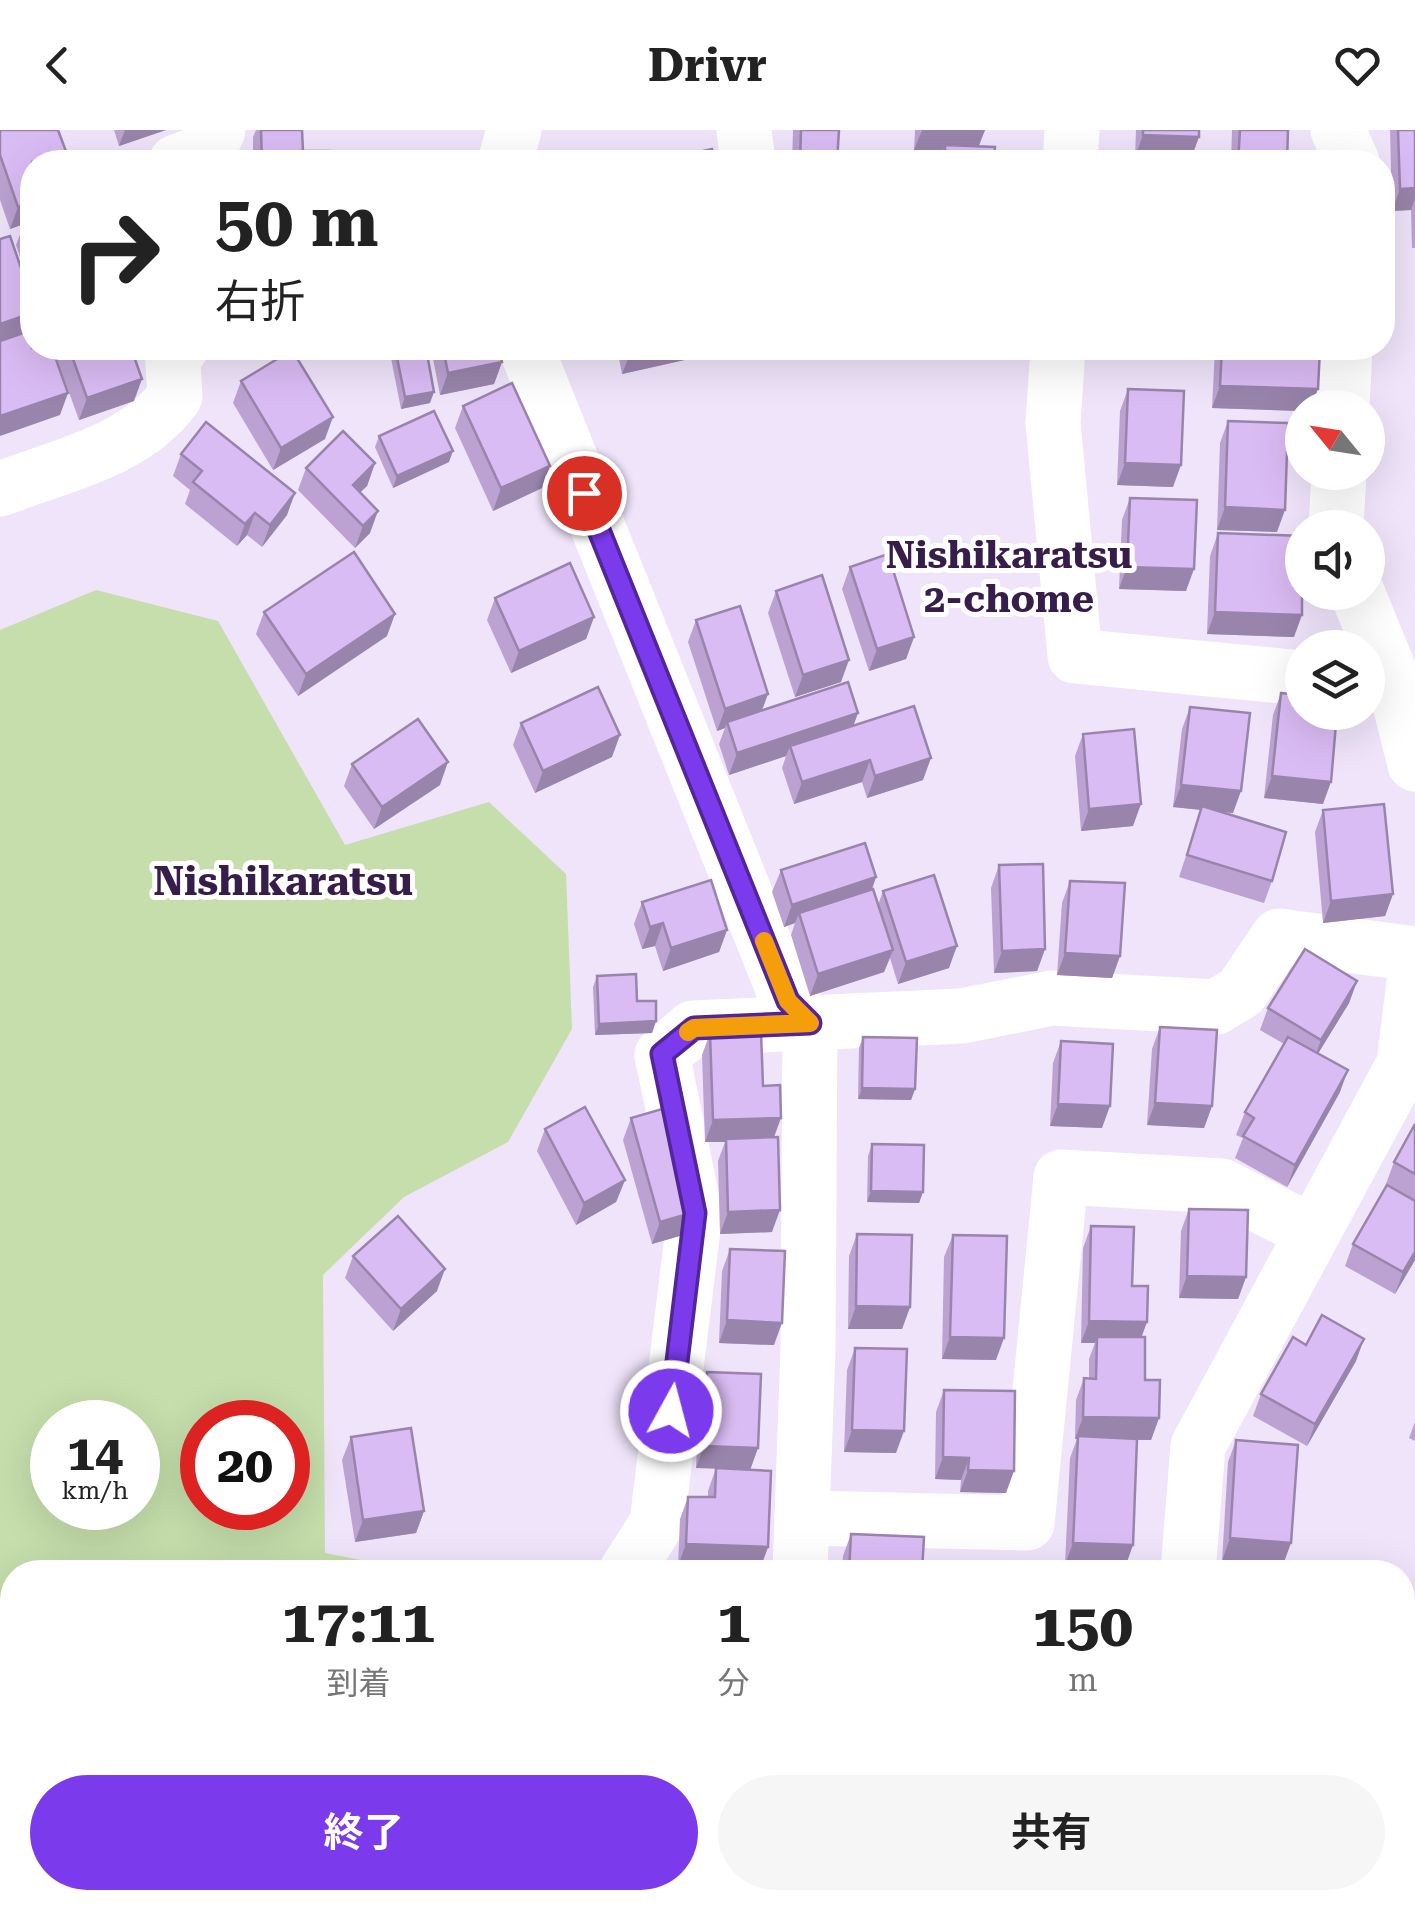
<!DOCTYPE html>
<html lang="ja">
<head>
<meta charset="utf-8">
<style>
	:root { --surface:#fff; --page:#f6f6f6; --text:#222; --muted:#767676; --accent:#7c3aed }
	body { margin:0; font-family:"Roboto Serif","Noto Sans JP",serif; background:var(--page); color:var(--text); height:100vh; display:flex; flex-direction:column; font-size:38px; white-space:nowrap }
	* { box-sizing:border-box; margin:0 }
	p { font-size:32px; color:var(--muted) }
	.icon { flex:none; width:55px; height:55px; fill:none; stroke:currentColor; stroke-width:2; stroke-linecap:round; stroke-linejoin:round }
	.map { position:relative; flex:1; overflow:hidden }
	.drawer { position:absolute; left:0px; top:1430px; width:1415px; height:350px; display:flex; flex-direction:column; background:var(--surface); border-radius:40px 40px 0 0; box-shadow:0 10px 40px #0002 }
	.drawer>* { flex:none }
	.guide { position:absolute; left:20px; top:20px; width:1375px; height:210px; border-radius:40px; box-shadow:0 10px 40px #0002; background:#fff; color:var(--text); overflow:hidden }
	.needle { width:65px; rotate:300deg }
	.buttons { position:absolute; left:1285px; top:260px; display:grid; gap:20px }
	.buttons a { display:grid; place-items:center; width:100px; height:100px; border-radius:50%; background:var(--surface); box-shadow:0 10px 40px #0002; font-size:50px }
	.speed { position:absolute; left:30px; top:1270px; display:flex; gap:20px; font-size:50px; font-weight:700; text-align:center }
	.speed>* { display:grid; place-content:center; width:130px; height:130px; border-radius:50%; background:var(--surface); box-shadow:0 10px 40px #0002; line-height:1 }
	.speed small { font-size:25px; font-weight:400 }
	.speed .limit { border:15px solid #d22; background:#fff; color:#111 }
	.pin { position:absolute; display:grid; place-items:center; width:85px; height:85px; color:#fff; margin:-42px; border:5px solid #fff; border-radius:50%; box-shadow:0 2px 10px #0007 }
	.me { position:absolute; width:110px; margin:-55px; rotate:7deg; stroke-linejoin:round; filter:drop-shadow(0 0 8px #0008) }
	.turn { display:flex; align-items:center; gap:35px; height:210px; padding:0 30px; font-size:45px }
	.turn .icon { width:130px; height:130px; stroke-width:2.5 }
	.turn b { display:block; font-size:70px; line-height:85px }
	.eta { display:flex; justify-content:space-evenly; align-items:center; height:170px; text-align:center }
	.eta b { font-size:60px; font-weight:700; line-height:70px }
	.action { display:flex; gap:20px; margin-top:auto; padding:20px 30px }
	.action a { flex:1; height:115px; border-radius:60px; background:var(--accent); color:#fff; font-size:40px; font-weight:700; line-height:115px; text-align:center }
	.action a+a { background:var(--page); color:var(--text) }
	header { display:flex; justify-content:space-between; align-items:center; height:130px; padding:0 30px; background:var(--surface); font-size:45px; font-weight:700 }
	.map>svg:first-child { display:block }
</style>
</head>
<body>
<header><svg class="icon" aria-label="back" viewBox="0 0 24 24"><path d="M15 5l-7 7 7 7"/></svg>Drivr<svg class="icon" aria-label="heart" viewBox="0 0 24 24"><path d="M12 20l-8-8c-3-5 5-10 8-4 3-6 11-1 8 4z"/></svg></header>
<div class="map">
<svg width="1415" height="1780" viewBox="0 0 1415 1780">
	<rect width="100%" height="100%" fill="#efe4fa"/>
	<!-- green -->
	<g fill="#c5deab" fill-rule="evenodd">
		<path d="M96,460L218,491L345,715L489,672L566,744L572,899L508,1012L404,1067L323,1145L325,1423L424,1442H12V1768H522V1780H0V500ZM52,1292H138V1378H52ZM202,1292H288V1378H202Z"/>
		<path d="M1415,1692V1780H948L953,1768H1402L1403,1707Z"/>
	</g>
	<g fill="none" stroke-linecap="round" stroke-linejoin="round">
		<!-- minor -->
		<g stroke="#fff" stroke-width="55">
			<path d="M744,0L748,32"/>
			<path d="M1338,0L1352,32"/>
			<path d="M176,32L209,20L218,0"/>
			<path d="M505,32L514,0"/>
			<path d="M1070,32L1072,0"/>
			<path d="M526,218L788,871L810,893L808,1218L800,1442"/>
			<path d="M1058,218L1053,293L1075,526L1302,548"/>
			<path d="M1342,278L1345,218"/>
			<path d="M0,359C60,336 136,321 175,266L172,219L181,218"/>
			<path d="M1336,398L1339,342"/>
			<path d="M1357,462L1396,558L1415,634"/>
			<path d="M802,1388L1027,1393L1061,1047L1222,1056L1312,1102"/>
			<path d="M626,1442L657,1393L695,1083L662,925L693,898L962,886L1052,868L1216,877L1241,862L1279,806L1415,824"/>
			<path d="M1188,1442L1198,1316L1404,934L1415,844"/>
			<path d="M640,1780L644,1768"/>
		</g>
	</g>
	<!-- wall -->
	<g fill="#bba2d2">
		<path d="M0,0L32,32V161L16,115L24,94L10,99L0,70Z"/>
		<path d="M114,0H166L119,16Z"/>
		<path d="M256,0H302L303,21L330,32H253V7Z"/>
		<path d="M793,0H839L837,32H792Z"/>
		<path d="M915,0H985L979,16L994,32H939L943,21L914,20Z"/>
		<path d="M1136,0H1199L1191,29L1135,27Z"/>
		<path d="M1232,0H1288L1287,32H1231Z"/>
		<path d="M1390,0H1415V118H1412L1411,80L1392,81Z"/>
		<path d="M53,218H131L134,271L79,290Z"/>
		<path d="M389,218H426L430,273L401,279Z"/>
		<path d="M431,218H499L502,232L494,254L440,265Z"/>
		<path d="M617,218H694L689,229L622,244Z"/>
		<path d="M1215,218H1320L1302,281L1212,278Z"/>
		<path d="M241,251L325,309L273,340L233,273Z"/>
		<path d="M1128,259L1173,357L1117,355L1120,281Z"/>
		<path d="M463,276L542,358L493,381L455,298Z"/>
		<path d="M1228,291L1277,402L1217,400L1220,313Z"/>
		<path d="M379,306L449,332L393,358L375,317Z"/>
		<path d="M181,324L287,385L262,417L247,405L237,416L185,374L190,360L173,346Z"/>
		<path d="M375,333L367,356L360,362L370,403L355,418L298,360L306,338Z"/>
		<path d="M1130,368L1186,461L1119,459L1122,390Z"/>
		<path d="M1218,403L1294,507L1207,504L1210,426Z"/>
		<path d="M850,437L914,507L906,529L869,541L842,459Z"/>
		<path d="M776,461L841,552L795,567L768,483Z"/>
		<path d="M495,468L594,487L586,509L511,543L487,490Z"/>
		<path d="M264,482L387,506L298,566L256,504Z"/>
		<path d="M696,490L762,581L858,583L853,595L923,650L867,668L862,652L794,674L782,638L786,626L729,645L719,614L725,598L717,601L688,512Z"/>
		<path d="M1281,563L1323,674L1264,668L1273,585Z"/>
		<path d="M1190,577L1233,683L1221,682L1272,751L1264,773L1179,747L1201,680L1173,677L1182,599Z"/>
		<path d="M521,593L612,627L535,663L513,615Z"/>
		<path d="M1083,604L1133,696L1081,701L1075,626Z"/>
		<path d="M352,634L440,655L374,699L344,656Z"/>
		<path d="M1323,680L1393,764L1385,786L1323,793L1315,702Z"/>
		<path d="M999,735L1045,819L1037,841L994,843L991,758Z"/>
		<path d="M781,740L876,747L872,760L878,775L883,761L949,838L898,854L890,828L884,842L810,866L791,805L795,793L784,797L772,762Z"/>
		<path d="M1070,751L1120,826L1112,848L1057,845L1062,773Z"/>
		<path d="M642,772L727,800L719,822L663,841L655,816L642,819L634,794Z"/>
		<path d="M597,846L637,871L656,891L652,903L595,905L593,857Z"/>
		<path d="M1357,851L1349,873L1318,923L1340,962L1287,1057L1235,1028L1243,1008L1236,1005L1245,982L1284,914L1260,900L1268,878Z"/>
		<path d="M1160,897L1212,976L1204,998L1147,995L1152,919Z"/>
		<path d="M710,903L763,956L774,1007L772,1102L720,1104L718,1031L725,1012H705L702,925Z"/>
		<path d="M863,907L915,959L911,970L858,969L859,918Z"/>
		<path d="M1061,911L1102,998L1050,996L1053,933Z"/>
		<path d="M631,988L683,1105L652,1114L623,1010Z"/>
		<path d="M1415,994V1071L1386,1054L1394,1032Z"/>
		<path d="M545,999L625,1050L616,1072L576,1095L537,1021Z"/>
		<path d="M872,1014L923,1062L919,1073L867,1072L868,1026Z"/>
		<path d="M1189,1079L1246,1147L1238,1169L1179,1168L1181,1101Z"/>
		<path d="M1091,1096L1132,1156L1142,1207L1145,1250L1159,1288L1151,1310H1137L1133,1415L1125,1437L1065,1435L1070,1328L1077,1309H1075L1076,1270L1084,1248H1089V1229L1095,1213H1081L1083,1118Z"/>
		<path d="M857,1104L910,1177L902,1199H848L849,1126Z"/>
		<path d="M953,1105L996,1230L942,1229L944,1127Z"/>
		<path d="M1353,1114L1415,1130L1395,1164L1345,1136Z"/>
		<path d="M730,1119L774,1215L719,1213L722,1141Z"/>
		<path d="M353,1126L437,1161L393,1201L345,1148Z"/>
		<path d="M1306,1215L1356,1231L1307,1316L1253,1286L1261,1264Z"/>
		<path d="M855,1218L896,1323L844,1322L847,1240Z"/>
		<path d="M707,1242L758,1318L750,1340L768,1417L760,1439L678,1436L680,1389L688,1367H708V1361L716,1338H696L699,1264Z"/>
		<path d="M944,1260L1006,1363L960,1362L961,1350L935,1349L936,1282Z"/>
		<path d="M1415,1292V1311L1409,1308Z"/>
		<path d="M351,1307L424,1381L416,1403L355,1412L342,1330Z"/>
		<path d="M1236,1310L1283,1435L1222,1431L1228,1332Z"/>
		<path d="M851,1404L922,1442H842L843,1426Z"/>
	</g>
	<!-- shaded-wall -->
	<g fill="#9984ab">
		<path d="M125,0H166L119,16Z"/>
		<path d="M922,0H985L976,22L945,15L943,21L914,20Z"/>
		<path d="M1143,5L1199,7L1191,29L1135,27Z"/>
		<path d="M1415,58V69L1411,80L1392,81L1400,59Z"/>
		<path d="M32,72V91L10,99L18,77Z"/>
		<path d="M32,183V192L28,203L0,214V194Z"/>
		<path d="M649,218H694L689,229L622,244L631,221Z"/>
		<path d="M1122,218H1184L1180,228L1118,226Z"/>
		<path d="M502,232L494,254L440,265L448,243Z"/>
		<path d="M142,249L134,271L79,290L87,268Z"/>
		<path d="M1220,256L1318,259L1311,278H1302V281L1212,278Z"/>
		<path d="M434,262L430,273L401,279L405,267Z"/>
		<path d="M68,263L60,285L0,306V286Z"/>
		<path d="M333,287L325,309L273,340L281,318Z"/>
		<path d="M453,321L449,332L393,358L397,346Z"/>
		<path d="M375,333L367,356L345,377L353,355Z"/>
		<path d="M1125,333L1181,335L1173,357L1117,355Z"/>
		<path d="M550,336L542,358L493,381L501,358Z"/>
		<path d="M295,363L287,385L262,417L270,395Z"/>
		<path d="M1225,377L1285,380L1277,402L1217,400Z"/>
		<path d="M378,381L370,403L355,418L363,396Z"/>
		<path d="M255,383L247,405L237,416L245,394Z"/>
		<path d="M1127,437L1194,439L1186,461L1119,459Z"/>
		<path d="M1215,482L1302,485L1294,507L1207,504Z"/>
		<path d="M395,484L387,506L298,566L306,544Z"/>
		<path d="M594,487L586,509L511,543L519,521Z"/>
		<path d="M914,507L906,529L869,541L877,519Z"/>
		<path d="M849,530L841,552L795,567L803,545Z"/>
		<path d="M768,564L760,586L727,592L725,598L717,601L725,579Z"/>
		<path d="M858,583L850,605L790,616L786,626L729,645L737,623Z"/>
		<path d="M620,605L612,627L535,663L543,641Z"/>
		<path d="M931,628L923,650L867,668L875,646Z"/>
		<path d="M870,630L862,652L794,674L802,652Z"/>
		<path d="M448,632L440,655L374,699L382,677Z"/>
		<path d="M1272,646L1331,652L1323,674L1264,668Z"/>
		<path d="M1181,655L1241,661L1233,683L1173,677Z"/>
		<path d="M1141,674L1133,696L1081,701L1089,679Z"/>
		<path d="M876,747L868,769L799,783L795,793L784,797L792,775Z"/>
		<path d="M1393,764L1385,786L1323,793L1331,771Z"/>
		<path d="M663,793L655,816L642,819L650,797Z"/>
		<path d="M727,800L719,822L663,841L671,818Z"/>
		<path d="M957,816L949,838L898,854L906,832Z"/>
		<path d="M1045,819L1037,841L994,843L1002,821Z"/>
		<path d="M893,820L884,842L810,866L818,844Z"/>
		<path d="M1065,823L1120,826L1112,848L1057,845Z"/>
		<path d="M1357,851L1349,873L1313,932L1321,910Z"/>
		<path d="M656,891L652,903L595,905L599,894Z"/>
		<path d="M1348,940L1340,962L1287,1057L1295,1035Z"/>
		<path d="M862,958L915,959L911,970L858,969Z"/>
		<path d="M1155,973L1212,976L1204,998L1147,995Z"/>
		<path d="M1058,974L1110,976L1102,998L1050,996Z"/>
		<path d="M781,988L773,1010L726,1009L725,1012H705L713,990Z"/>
		<path d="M625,1050L616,1072L576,1095L584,1073Z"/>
		<path d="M871,1061L923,1062L919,1073L867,1072Z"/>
		<path d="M780,1080L772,1102L720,1104L728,1082Z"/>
		<path d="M691,1083L683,1105L652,1114L660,1092Z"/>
		<path d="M1415,1122V1130L1395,1164L1403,1142Z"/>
		<path d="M445,1139L437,1161L393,1201L401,1179Z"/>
		<path d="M1187,1146L1246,1147L1238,1169L1179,1168Z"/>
		<path d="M856,1176L910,1177L902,1199H848Z"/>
		<path d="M727,1190L782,1193L774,1215L719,1213Z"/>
		<path d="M1089,1191L1147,1192L1139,1214L1097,1207L1095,1213H1081Z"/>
		<path d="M950,1207L1004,1208L996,1230L942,1229Z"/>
		<path d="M1364,1209L1356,1231L1307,1316L1315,1294Z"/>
		<path d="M1083,1287L1159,1288L1151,1310L1075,1309Z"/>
		<path d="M852,1300L904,1301L896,1323L844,1322Z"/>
		<path d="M704,1316L758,1318L750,1340L696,1338Z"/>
		<path d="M943,1327L969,1328L961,1350L935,1349Z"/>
		<path d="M968,1340L1014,1341L1006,1363L960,1362Z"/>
		<path d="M424,1381L416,1403L355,1412L363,1390Z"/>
		<path d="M1230,1408L1291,1413L1283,1435L1222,1431Z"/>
		<path d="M1073,1413L1133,1415L1125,1437L1065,1435Z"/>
		<path d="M686,1414L768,1417L760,1439L678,1436Z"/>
	</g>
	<!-- building -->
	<g fill="#dabcf4" stroke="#9984ab" stroke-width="2.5">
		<path d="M0,0H58L70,32H32V72L18,77L0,25Z"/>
		<path d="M261,0H302L303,21H330V32H262Z"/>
		<path d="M801,0H839L837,32H800Z"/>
		<path d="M1143,0H1199V7L1143,5Z"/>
		<path d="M1240,0H1288L1287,32H1238Z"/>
		<path d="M1398,0H1415V58L1400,59Z"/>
		<path d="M945,15L995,17L994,32H945Z"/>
		<path d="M712,19L715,32H653Z"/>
		<path d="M32,90V116L24,92Z"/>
		<path d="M10,106L32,170V183L0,194V109Z"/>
		<path d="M32,200V218H52L68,263L0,286V211Z"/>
		<path d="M69,218H131L142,249L87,268Z"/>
		<path d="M395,218H426L434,262L405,267Z"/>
		<path d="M443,218H499L502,232L448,243Z"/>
		<path d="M630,218H649L631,221Z"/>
		<path d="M1222,218H1320L1318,259L1220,256Z"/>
		<path d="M292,220L333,287L281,318L241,251Z"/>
		<path d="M512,253L550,336L501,358L463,276Z"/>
		<path d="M1128,259L1184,261L1181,335L1125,333Z"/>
		<path d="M434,281L453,321L397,346L379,306Z"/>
		<path d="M1228,291L1288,293L1285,380L1225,377Z"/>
		<path d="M206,292L295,363L270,395L255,383L245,394L193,352L202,341L181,324Z"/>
		<path d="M343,301L375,333L353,355L378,381L363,396L306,338Z"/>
		<path d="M1130,368L1197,370L1194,439L1127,437Z"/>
		<path d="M1218,403L1302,406V485L1215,482Z"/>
		<path d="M354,422L395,484L306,544L264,482Z"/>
		<path d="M888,424L914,507L877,519L850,437Z"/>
		<path d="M570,433L594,487L519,521L495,468Z"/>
		<path d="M822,445L849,530L803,545L776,461Z"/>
		<path d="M740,476L768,564L725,579L696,490Z"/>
		<path d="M848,552L858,583L737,623L727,592Z"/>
		<path d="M598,557L620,605L543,641L521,593Z"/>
		<path d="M1281,563L1302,565V582H1337L1331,652L1272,646Z"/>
		<path d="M914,576L931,628L875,646L870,630L802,652L790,616Z"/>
		<path d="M1190,577L1250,583L1241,661L1181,655Z"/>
		<path d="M418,589L448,632L382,677L352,634Z"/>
		<path d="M1134,599L1141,674L1089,679L1083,604Z"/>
		<path d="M1384,674L1393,764L1331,771L1323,680Z"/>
		<path d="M1202,676L1286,702L1272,751L1187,725Z"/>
		<path d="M865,713L876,747L792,775L781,740Z"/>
		<path d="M1043,734L1045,819L1002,821L999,735Z"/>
		<path d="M934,745L957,816L906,832L883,761Z"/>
		<path d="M711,750L727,800L671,818L663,793L650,797L642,772Z"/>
		<path d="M1070,751L1125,753L1120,826L1065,823Z"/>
		<path d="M873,759L893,820L818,844L799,783Z"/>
		<path d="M1305,819L1357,851L1321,910L1268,878Z"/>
		<path d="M636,844L637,871H656V891L599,894L597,846Z"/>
		<path d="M1160,897L1217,900L1212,976L1155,973Z"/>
		<path d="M761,902L763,956L780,955L781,988L713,990L710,903Z"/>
		<path d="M863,907L917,908L915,959L862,958Z"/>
		<path d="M1288,907L1348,940L1295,1035L1243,1006L1254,988L1245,982Z"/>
		<path d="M1061,911L1113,914L1110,976L1058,974Z"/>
		<path d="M585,977L625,1050L584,1073L545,999Z"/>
		<path d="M662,979L691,1083L660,1092L631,988Z"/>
		<path d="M1415,994V1044L1394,1032Z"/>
		<path d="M778,1007L780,1080L728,1082L726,1009Z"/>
		<path d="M872,1014L924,1015L923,1062L871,1061Z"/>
		<path d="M1387,1055L1415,1071V1122L1403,1142L1353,1114Z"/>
		<path d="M1189,1079L1248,1080L1246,1147L1187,1146Z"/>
		<path d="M398,1086L445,1139L401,1179L353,1126Z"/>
		<path d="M1091,1096L1134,1097L1132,1156H1148L1147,1192L1089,1191Z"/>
		<path d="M857,1104L912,1105L910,1177L856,1176Z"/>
		<path d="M953,1105L1007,1106L1004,1208L950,1207Z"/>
		<path d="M730,1119L785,1121L782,1193L727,1190Z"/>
		<path d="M1322,1185L1364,1209L1315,1294L1261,1264L1293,1207L1306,1215Z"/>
		<path d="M1097,1207H1145V1250H1160L1159,1288L1083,1287L1084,1248L1096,1249Z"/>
		<path d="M855,1218L907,1219L904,1301L852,1300Z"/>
		<path d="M707,1242L761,1244L758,1318L704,1316Z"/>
		<path d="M944,1260L1015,1261L1014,1341L968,1340L969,1328L943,1327Z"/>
		<path d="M411,1298L424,1381L363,1390L351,1307Z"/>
		<path d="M1078,1306L1137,1309L1133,1415L1073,1413Z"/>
		<path d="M1236,1310L1298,1315L1291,1413L1230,1408Z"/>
		<path d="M716,1338L771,1341L768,1417L686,1414L688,1367H715Z"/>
		<path d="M851,1404L924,1407L922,1442H849Z"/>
		<path d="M955,1433L1018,1436V1442H954Z"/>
	</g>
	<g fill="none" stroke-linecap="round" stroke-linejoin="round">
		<defs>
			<path id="route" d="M584,363L788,871L810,893L694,898L662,924L695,1083L671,1281"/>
		</defs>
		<!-- route casing -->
		<use href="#route" stroke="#51269a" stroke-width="25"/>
		<!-- route -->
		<use href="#route" stroke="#7c3aed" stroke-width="18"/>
		<!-- slow -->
		<path stroke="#f59e0b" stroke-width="18" d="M688,902L694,898L810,893L788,871L764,811"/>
	</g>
	<g text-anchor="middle" stroke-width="10" stroke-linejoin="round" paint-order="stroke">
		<!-- neighbourhood labels -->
		<g font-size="38" font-weight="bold" fill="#371e4a" stroke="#fff">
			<text x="1009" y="438">Nishikaratsu<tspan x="1009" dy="44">2-chome</tspan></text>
		</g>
		<!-- quarter labels -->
		<g font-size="40" font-weight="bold" fill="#371e4a" stroke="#fff">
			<text x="283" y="765">Nishikaratsu</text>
		</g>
	</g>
</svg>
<div class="buttons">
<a><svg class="needle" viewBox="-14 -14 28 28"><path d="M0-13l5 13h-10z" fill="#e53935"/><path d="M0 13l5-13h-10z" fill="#767676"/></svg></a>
<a><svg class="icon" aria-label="sound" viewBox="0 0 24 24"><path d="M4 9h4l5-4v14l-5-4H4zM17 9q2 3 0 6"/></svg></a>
<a><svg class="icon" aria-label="layers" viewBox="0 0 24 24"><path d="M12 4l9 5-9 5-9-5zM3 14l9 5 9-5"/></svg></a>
</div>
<div class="speed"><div>14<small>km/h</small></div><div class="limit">20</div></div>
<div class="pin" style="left:584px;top:363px;background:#d93025"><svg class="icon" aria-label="arrive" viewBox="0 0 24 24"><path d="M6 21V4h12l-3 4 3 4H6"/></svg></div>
<svg class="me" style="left:671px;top:1281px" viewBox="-20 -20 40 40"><circle r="17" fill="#7c3aed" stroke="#fff" stroke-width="3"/><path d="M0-11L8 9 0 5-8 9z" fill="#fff"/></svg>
<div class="guide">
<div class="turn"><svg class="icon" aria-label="right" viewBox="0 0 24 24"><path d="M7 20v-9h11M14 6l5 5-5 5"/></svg><div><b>50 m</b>右折</div></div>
</div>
<section class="drawer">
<div class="eta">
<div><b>17:11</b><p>到着</p></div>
<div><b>1</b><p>分</p></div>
<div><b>150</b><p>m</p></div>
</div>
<div class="action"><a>終了</a><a>共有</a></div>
</section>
</div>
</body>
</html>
